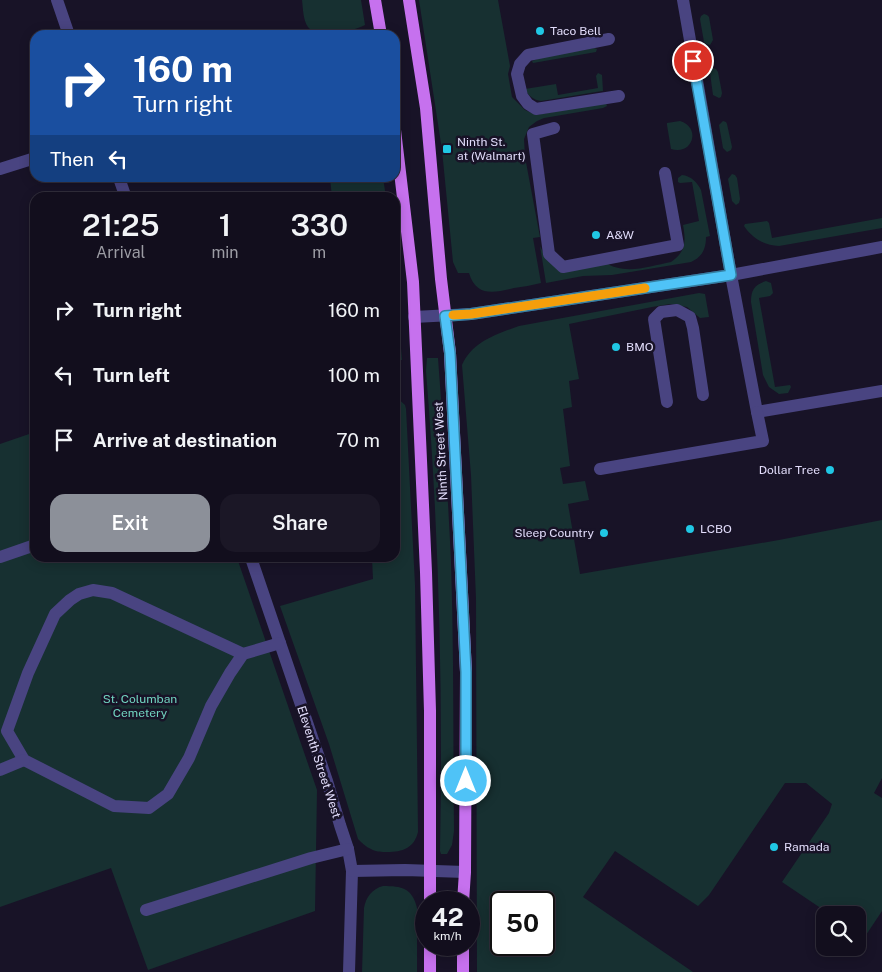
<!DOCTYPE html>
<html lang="en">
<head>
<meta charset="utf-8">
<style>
	:root { --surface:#120e1d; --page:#1b1726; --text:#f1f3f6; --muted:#9c9ca4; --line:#312e3b; --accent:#8c9099 }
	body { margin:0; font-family:"Public Sans",sans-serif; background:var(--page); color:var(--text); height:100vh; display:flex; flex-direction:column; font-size:19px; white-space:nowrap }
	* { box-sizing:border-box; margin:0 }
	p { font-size:16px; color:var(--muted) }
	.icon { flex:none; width:28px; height:28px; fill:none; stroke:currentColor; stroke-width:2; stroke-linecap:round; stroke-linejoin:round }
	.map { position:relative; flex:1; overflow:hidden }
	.details { position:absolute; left:30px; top:192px; width:370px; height:370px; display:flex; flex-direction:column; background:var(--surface); border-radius:15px; box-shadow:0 2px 12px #0003,0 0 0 1px var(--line) }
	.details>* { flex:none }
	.banner { position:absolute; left:30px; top:30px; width:370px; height:152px; border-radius:15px; box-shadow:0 2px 12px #0003,0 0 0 1px var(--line); background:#1a4fa0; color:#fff; overflow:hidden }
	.buttons { position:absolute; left:816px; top:906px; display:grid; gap:10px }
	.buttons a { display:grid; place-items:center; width:50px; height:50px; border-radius:10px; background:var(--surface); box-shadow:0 2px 12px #0003,0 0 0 1px var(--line); font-size:25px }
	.speed { position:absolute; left:415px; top:891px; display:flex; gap:10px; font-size:25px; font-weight:700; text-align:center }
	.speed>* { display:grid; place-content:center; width:65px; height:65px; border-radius:50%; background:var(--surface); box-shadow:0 2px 12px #0003,0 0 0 1px var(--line); line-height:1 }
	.speed small { font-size:12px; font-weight:400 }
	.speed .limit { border:2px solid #111; border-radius:8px; background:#fff; color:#111 }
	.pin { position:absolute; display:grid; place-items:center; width:42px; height:42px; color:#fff; margin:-21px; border:2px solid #fff; border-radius:50%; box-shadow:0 1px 5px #0007 }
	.me { position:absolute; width:55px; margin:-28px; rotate:0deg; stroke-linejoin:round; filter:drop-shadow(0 0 4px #0008) }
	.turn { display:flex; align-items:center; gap:18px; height:105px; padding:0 20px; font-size:22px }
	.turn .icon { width:65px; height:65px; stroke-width:2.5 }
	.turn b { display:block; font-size:35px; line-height:42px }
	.then { display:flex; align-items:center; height:48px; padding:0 20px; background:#0003; gap:10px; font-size:19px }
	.eta { display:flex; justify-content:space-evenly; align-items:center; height:85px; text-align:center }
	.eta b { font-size:30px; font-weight:600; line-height:35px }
	.button { display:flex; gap:10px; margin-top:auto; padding:10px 20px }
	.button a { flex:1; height:58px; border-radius:15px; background:var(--accent); color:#fff; font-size:20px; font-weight:600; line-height:58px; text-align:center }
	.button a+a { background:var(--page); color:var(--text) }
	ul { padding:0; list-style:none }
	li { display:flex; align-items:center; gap:15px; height:65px; padding:0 20px }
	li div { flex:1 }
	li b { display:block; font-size:19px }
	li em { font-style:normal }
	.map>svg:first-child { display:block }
</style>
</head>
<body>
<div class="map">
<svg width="882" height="972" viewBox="0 0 882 972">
	<rect width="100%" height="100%" fill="#181327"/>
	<!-- green -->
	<g fill="#173031" fill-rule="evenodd">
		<path d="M302,0H361L365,25C353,31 318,40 308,27C303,20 303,8 302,0Z"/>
		<path d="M419,0H498L510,66L508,74L512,97L525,110L536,115L606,103L607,106L603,108L544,118L537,121L529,127L524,139L525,157L540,237L533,238L541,283C532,285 523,287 514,288C494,293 476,297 469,273H458L453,262L442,150Z"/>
		<path d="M704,14L707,15L709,17L713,40L710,45L706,44L704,42L700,19L701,16Z"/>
		<path d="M594,48L597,49L596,52L533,63L532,61L543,57Z"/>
		<path d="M713,68L716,69L718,72L722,93L721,97L719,98L713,95L710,73L712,69Z"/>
		<path d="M598,73L602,75L603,91H602L541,101C534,100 528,96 525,89L556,84L558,95L598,88L596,76Z"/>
		<path d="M680,121C702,128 692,156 671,149L667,125V123Z"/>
		<path d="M723,121L726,122L727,124L732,147L731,150L727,152L723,148L719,125Z"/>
		<path d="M732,174L735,175L737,178L740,199L739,203L736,205L732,201L728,179Z"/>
		<path d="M682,175C691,176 697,182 701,190L710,236L706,237C706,249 702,257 691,262L612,275L583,276L546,283L540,246L543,252L554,265L605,262C624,276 650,266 671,262C686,252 686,241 683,225L699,221L692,182L680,183L678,182V178Z"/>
		<path d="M330,178H383L386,197H332Z"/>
		<path d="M882,218V228L779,246C764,245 753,239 744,226L745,224L767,221L769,223L772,238Z"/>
		<path d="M395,277L402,360H395Z"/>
		<path d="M766,281L771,283L773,293L770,296L759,298L775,387L790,385L791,387L788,393L779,394L769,387L763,375L751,302C751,289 755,285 766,281Z"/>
		<path d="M699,293L705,294L709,317L700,318L687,307L670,304L652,307L569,324L579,379L569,381L572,407L563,409L570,466L560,468L563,484L585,481L589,500L568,504L580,574L779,540L882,520V778L874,793L882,798V911L864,938L858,933V915H831L782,882L829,813L832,804L806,783H785L709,895L698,906L615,851L583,897L693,972H477L476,599L471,475L462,365C472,342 496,334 519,326ZM501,902H544V945H501Z"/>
		<path d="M427,358H438C443,426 448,494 451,562C454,652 453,742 454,831L452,845L447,854H441L440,851C443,691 439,531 426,371Z"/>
		<path d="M395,396L405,405L406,409L415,585L418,832C414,848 403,852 387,852C382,852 376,852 371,849C366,847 362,843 358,839L329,744L280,606L373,579L372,558H395Z"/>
		<path d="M35,432V558H237L317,790L315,911L148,970L111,868L0,907V444Z"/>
		<path d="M383,886C402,886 412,888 417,908V972H362L364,908C366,897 372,889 383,886Z"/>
	</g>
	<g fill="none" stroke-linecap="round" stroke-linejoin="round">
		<!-- minor -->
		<g stroke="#494481" stroke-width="12">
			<path d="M57,0L69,35"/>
			<path d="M683,0L731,275L757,412L882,391"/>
			<path d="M609,39L528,55L520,64L517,74L522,96L528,104L536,109L619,96"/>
			<path d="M554,128L533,134L549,254L563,267L678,245L665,173"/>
			<path d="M0,169L35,158"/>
			<path d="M119,178L126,198"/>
			<path d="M414,317L471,314L731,275L882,247"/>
			<path d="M667,402L654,319L661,312L677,310L690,317L693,328L703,395"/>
			<path d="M600,469L763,441L757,412"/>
			<path d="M0,557L35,545"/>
			<path d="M251,558L327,781L340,825L348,849L352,871L349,972"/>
			<path d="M243,654L230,673L211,706L189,758L168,794L149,808L114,806L24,760L7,731L28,673L55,614L70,600L79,594L93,590L112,593L243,654L280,643"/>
			<path d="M0,770L24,760"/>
			<path d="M352,871L405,870L465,872"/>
			<path d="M146,910L311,858L348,849"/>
		</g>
		<!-- major -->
		<g stroke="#c671ee" stroke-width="12">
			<path d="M375,0L381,35"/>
			<path d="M409,0L426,108L441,279L450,353L466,672L465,872L463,902"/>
			<path d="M395,130L413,282L426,572L430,711V902"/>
			<path d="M463,945V972"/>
			<path d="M430,972V945"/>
		</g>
	</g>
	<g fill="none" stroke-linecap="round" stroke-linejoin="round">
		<defs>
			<path id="route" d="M466,781V672L450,353L445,316L471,314L731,275L693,61"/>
		</defs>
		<!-- route casing -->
		<use href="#route" stroke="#337fa1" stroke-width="12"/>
		<!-- route -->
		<use href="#route" stroke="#4fc3f7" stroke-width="9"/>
		<!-- slow -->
		<path stroke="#f59e0b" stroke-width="9" d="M453,315L471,314L645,288"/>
	</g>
	<!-- markers -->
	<g fill="#20c7e4" stroke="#181327" stroke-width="2">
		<circle cx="540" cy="31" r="5"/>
		<rect x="442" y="144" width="10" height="10" rx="2.5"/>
		<circle cx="596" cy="235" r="5"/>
		<circle cx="616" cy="347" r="5"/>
		<circle cx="830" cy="470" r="5"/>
		<circle cx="690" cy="529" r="5"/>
		<circle cx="604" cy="533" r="5"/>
		<circle cx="774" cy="847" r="5"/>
	</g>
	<g text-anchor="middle" stroke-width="5" stroke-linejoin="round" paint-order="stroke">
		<!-- poi labels -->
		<g font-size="12" fill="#e2ddfb" stroke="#181327" text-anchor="start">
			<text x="550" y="35">Taco Bell</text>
			<text x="457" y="146">Ninth St.<tspan x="457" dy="14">at (Walmart)</tspan></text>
			<text x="606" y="239">A&amp;W</text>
			<text x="626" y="351">BMO</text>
			<text x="820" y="474" text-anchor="end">Dollar Tree</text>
			<text x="700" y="533">LCBO</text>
			<text x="594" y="537" text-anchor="end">Sleep Country</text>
			<text x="784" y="851">Ramada</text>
		</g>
		<!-- street labels -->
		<g font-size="12" fill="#e2ddfb" stroke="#181327">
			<text transform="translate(441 451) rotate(-93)" y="4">Ninth Street West</text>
			<text transform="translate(319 762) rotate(72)" y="4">Eleventh Street West</text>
		</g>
		<!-- park labels -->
		<g font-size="12" fill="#71d4c0" stroke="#181327">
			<text x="140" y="703">St. Columban<tspan x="140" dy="14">Cemetery</tspan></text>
		</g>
	</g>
</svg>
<div class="buttons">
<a><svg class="icon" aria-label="search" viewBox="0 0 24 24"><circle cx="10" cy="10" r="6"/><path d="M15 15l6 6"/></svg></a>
</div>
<div class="speed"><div>42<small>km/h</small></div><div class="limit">50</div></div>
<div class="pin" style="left:693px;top:61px;background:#d93025"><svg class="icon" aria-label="arrive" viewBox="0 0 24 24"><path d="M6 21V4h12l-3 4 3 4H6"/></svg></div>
<svg class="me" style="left:466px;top:781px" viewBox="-20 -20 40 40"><circle r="17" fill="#4fc3f7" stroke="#fff" stroke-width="3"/><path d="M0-11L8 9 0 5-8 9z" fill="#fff"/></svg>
<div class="banner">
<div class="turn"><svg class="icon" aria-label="right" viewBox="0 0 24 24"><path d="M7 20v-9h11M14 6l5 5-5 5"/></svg><div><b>160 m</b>Turn right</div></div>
<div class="then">Then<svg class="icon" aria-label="left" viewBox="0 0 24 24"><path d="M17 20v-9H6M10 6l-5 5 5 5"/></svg></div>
</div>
<section class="details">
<div class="eta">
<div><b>21:25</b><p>Arrival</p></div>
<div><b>1</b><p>min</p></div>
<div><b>330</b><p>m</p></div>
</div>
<ul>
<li><svg class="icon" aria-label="right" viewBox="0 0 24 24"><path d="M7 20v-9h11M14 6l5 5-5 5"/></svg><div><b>Turn right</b></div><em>160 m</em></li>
<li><svg class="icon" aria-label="left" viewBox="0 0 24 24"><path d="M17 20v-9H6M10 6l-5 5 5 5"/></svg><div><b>Turn left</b></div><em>100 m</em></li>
<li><svg class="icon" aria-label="arrive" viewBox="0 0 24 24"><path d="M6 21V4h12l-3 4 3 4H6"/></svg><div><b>Arrive at destination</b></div><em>70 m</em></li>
</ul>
<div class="button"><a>Exit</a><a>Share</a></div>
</section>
</div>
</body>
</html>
